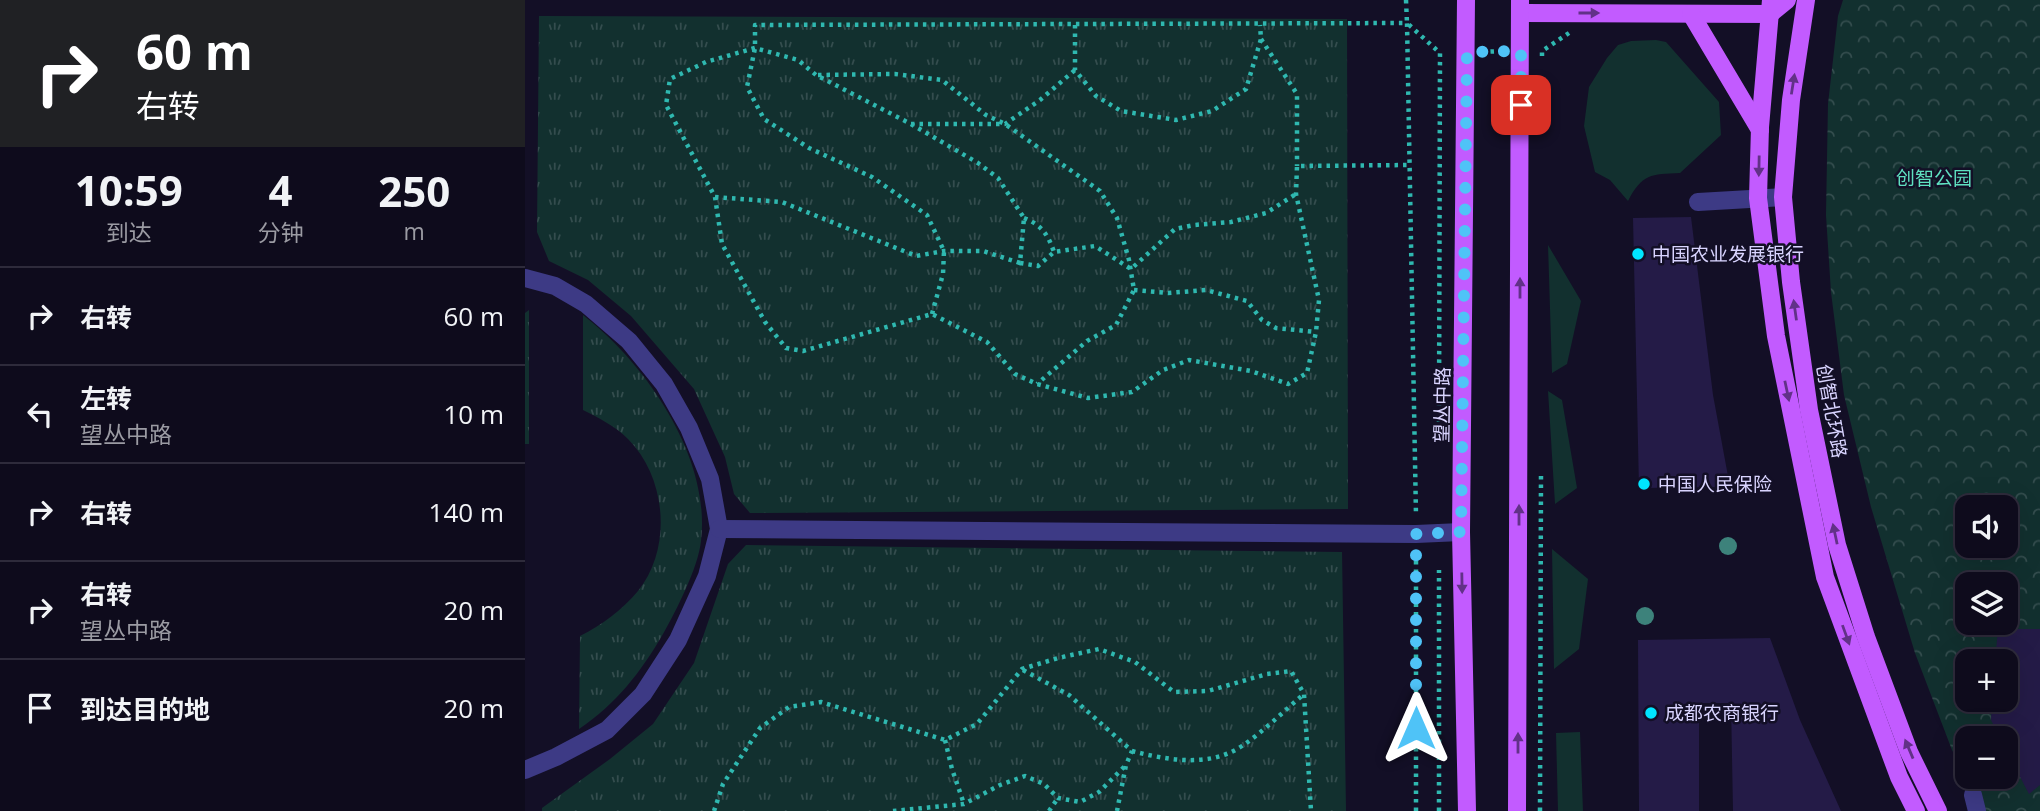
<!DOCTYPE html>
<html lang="zh">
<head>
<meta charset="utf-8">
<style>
	:root { --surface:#0e0b1c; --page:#1c1929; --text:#f1f3f6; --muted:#9b9ba3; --line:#2e2b3b }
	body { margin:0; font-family:"Open Sans","Noto Sans SC",sans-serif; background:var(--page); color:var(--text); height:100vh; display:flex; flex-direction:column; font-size:26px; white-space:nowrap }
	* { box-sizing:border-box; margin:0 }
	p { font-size:23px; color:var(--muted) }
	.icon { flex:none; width:38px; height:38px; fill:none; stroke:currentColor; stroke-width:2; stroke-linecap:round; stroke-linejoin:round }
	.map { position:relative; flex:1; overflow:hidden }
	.sheet { display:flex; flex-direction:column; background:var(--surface); width:525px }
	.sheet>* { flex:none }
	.top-card { background:#202124; color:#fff; overflow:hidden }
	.controls { position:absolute; left:1430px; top:495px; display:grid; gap:14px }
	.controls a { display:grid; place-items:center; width:63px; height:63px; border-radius:14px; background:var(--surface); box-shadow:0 7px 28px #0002,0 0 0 2px var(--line); font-size:35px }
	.pin { position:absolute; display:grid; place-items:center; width:60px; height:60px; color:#fff; margin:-30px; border-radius:14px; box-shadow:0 4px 10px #0006 }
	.me { position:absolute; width:77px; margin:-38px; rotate:0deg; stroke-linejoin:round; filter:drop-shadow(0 0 5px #0008) }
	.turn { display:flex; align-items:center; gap:24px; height:147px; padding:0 21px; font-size:32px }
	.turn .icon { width:91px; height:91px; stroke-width:2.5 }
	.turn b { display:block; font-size:49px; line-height:60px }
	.eta { display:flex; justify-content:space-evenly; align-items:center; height:119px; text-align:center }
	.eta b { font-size:42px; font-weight:700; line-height:49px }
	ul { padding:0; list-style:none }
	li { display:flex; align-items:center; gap:21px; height:98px; padding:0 21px; border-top:2px solid var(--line) }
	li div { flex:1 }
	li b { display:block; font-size:26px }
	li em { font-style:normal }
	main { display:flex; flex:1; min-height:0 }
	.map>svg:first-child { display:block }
</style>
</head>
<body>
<main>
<section class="sheet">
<div class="top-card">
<div class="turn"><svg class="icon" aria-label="right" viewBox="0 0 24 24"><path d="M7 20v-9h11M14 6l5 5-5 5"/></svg><div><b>60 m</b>右转</div></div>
</div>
<div class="eta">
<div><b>10:59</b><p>到达</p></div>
<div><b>4</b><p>分钟</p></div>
<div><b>250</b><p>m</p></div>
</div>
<ul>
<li><svg class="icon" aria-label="right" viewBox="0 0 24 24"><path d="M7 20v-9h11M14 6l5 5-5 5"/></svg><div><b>右转</b></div><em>60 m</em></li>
<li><svg class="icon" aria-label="left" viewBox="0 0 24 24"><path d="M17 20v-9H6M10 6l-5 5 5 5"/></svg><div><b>左转</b><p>望丛中路</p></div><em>10 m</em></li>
<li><svg class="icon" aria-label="right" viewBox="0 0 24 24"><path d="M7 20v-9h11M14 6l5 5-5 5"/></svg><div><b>右转</b></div><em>140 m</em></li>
<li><svg class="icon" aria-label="right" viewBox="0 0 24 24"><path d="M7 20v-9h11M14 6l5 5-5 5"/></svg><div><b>右转</b><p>望丛中路</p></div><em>20 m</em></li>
<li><svg class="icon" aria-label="arrive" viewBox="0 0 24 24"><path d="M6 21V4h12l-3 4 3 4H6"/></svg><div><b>到达目的地</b></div><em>20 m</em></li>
</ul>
</section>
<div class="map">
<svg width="1515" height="811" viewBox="0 0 1515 811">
	<defs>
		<pattern id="grass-tufts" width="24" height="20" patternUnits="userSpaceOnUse" patternTransform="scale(1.75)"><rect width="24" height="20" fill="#12302f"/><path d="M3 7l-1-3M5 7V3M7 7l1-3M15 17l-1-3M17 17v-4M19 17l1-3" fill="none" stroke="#344d4e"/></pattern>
		<pattern id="park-crowns" width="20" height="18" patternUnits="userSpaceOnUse" patternTransform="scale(1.75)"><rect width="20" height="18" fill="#12302f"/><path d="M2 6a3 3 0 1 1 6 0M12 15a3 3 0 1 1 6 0" fill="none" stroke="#344d4e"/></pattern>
	</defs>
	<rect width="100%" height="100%" fill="#130f26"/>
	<!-- grass -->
	<g fill="url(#grass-tufts)">
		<path d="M14,16L822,19L823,509L225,513L209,494L200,457L169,389L106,316L63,280L24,261L12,232Z"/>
		<path d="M4,310V444H0V313Z"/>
		<path d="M58,315C121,364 186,457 176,541C173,568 151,611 138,634C116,672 91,704 54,729L55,636C77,625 97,610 113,591C148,547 141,477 103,439C90,426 74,418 58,410Z"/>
		<path d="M221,545L817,552L821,811H17V808L85,759L128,724L169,663L203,564Z"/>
	</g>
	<!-- park -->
	<path fill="url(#park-crowns)" fill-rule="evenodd" d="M1318,0H1515V811H1458L1427,750L1390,653L1346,507L1319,395L1306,292L1301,215L1303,104L1313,16ZM1442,508H1480V546H1442ZM1442,584H1480V623H1442ZM1442,662H1480V700H1442ZM1442,738H1480V777H1442Z"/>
	<!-- garden -->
	<g fill="#12302f">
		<path d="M1131,40L1141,42L1194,102L1196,135L1155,173C1126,174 1117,174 1103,201L1085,180L1070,172L1059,126L1064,87L1082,58L1093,45L1106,41Z"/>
		<path d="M1023,245L1056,301L1042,364L1027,373Z"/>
		<path d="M1023,391L1037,400L1052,488L1030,504Z"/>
		<path d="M1027,549L1063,579L1054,649L1029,669Z"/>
		<path d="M1055,732L1058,811H1033L1031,733Z"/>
	</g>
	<!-- building -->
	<g fill="#241b47">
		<path d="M1166,217L1188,395L1205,487L1114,488L1108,218Z"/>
		<path d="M1473,629H1515V785L1504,794L1480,748V738H1475L1466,720L1467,700H1480V662H1470Z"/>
		<path d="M1245,638L1275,720L1316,811H1208L1206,703H1174V811H1114L1113,640Z"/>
	</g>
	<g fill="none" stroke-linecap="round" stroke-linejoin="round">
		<!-- path -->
		<g stroke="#2fb8b0" stroke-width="4.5" stroke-dasharray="3.5 5" stroke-linecap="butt">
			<path d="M881,0L882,23L915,53L914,422"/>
			<path d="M550,25V70L571,96L596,111L651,120L687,111L721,89L736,39L735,25"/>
			<path d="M736,39L772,94V166"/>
			<path d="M957,52L977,51"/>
			<path d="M1017,56V51L1044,33"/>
			<path d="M293,75L370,74L417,80L461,115L480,124L575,191L592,218L604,260L609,290L591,325L562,341L512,384"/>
			<path d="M386,124H480L515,100L550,70"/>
			<path d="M190,197L257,202L391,256L419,251H458L495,263L499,218L473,178L453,163L386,124L291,75L273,60L230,48L181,62L145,79L141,105L190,197L197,244L240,322L261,348L278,351L407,314L462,342L490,374L512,384L563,398L607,392L638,370L664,360L726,371L763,384L782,373L791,332L794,300L771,194L772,166L886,165"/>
			<path d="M499,218C517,225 523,235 529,252"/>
			<path d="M495,263L513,266L529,252L570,246L606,269L650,229L669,225L706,222L741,213L771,194"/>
			<path d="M609,290L643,293L681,290L722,301L737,320L751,328L791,332"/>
			<path d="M407,314L418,274L419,251L402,215L347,177L284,148L239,119L222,87L230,48V25L882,23L891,516"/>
			<path d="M498,670L544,695L607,751L601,765L592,811"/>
			<path d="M420,740L427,769L439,804"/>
			<path d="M607,751C642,760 684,768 717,746C738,732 760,710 779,694"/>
			<path d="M189,811L198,784L235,728L264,707L296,702L420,740L452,724L497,669L533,658L574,649L610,662L649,692L683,691L742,674L766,671L779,694L786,811"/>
			<path d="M368,811L439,804L475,785L500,776L519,784L533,798L555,802L574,792L601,765"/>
			<path d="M524,811L533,798"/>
			<path d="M891,811V553"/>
			<path d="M914,811V570"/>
			<path d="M1015,811L1016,471"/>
		</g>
		<!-- minor -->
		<g stroke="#3d3a85" stroke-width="18">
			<path d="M1173,202L1258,197"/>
			<path d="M0,278L30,286L61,304L104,341L139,384L164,428L185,479L194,529L182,576L153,640L118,694L82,730L31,757L0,770"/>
			<path d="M194,529L891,534L936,532"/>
			<path d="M1448,795L1452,811"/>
		</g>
		<!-- major -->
		<g stroke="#c25bff" stroke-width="18">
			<path d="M941,0L936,532L942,811"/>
			<path d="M1246,0L1235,127L1233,198L1251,336L1300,577L1374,777L1391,811"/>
			<path d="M1281,0L1266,100L1258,197L1266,282L1284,410L1312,545L1341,637L1384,752L1413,811"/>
			<path d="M995,13L1245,14L1262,0"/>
			<path d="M1166,14L1235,130"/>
			<path d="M992,811L995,0"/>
		</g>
	</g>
	<!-- trees -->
	<g fill="#3d827b">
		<circle cx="1203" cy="546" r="9"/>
		<circle cx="1120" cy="616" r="9"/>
	</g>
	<!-- one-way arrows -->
	<defs><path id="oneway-solid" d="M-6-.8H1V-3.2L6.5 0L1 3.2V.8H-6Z" transform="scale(1.75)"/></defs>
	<g fill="#623188">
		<use href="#oneway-solid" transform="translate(1064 13)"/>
		<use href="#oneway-solid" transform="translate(1268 84) rotate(-81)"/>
		<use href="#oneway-solid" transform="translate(1234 166) rotate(91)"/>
		<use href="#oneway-solid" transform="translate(995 288) rotate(-90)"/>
		<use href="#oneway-solid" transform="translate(1270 310) rotate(-98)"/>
		<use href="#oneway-solid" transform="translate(1262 391) rotate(78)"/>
		<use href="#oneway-solid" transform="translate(994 515) rotate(-90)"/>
		<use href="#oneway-solid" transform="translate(1310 534) rotate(-102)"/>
		<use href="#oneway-solid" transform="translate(937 583) rotate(89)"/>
		<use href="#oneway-solid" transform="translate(1321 635) rotate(70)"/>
		<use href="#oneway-solid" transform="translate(993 743) rotate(-90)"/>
		<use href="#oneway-solid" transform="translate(1384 749) rotate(-113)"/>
	</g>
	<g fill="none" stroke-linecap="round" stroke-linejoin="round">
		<!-- route -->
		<path stroke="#4fc3f7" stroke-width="12" stroke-dasharray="0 21.6" d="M891,728V534L936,532L942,52L996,51V105"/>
	</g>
	<!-- markers -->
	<g fill="#00e5ff" stroke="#130f26" stroke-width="2.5">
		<circle cx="1113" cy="254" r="7"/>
		<circle cx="1119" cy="484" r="7"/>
		<circle cx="1126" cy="713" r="7"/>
	</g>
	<g text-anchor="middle" stroke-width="5" stroke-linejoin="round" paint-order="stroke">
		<!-- park labels -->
		<g font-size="19" fill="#5fe0c0" stroke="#130f26">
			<text x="1409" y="185">创智公园</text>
		</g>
		<!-- poi labels -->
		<g font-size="19" fill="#d9d4ff" stroke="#130f26" text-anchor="start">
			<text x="1127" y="261">中国农业发展银行</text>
			<text x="1133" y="491">中国人民保险</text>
			<text x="1140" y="720">成都农商银行</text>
		</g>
		<!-- street labels -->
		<g font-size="19" fill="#d9d4ff" stroke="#130f26">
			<text transform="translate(917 405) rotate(-89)" y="7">望丛中路</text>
			<text transform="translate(1307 411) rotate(80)" y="7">创智北环路</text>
		</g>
	</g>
</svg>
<div class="controls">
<a><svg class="icon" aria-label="sound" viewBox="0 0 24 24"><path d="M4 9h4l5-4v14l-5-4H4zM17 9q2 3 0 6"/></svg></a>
<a><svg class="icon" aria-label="layers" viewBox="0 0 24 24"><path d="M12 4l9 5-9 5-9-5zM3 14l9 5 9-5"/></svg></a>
<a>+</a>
<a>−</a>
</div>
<div class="pin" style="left:996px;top:105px;background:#d93025"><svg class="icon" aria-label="arrive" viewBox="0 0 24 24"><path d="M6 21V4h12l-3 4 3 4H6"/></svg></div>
<svg class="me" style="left:891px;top:728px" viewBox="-20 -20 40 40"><path d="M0-17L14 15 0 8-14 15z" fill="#4fc3f7" stroke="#fff" stroke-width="4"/></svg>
</div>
</main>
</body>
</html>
